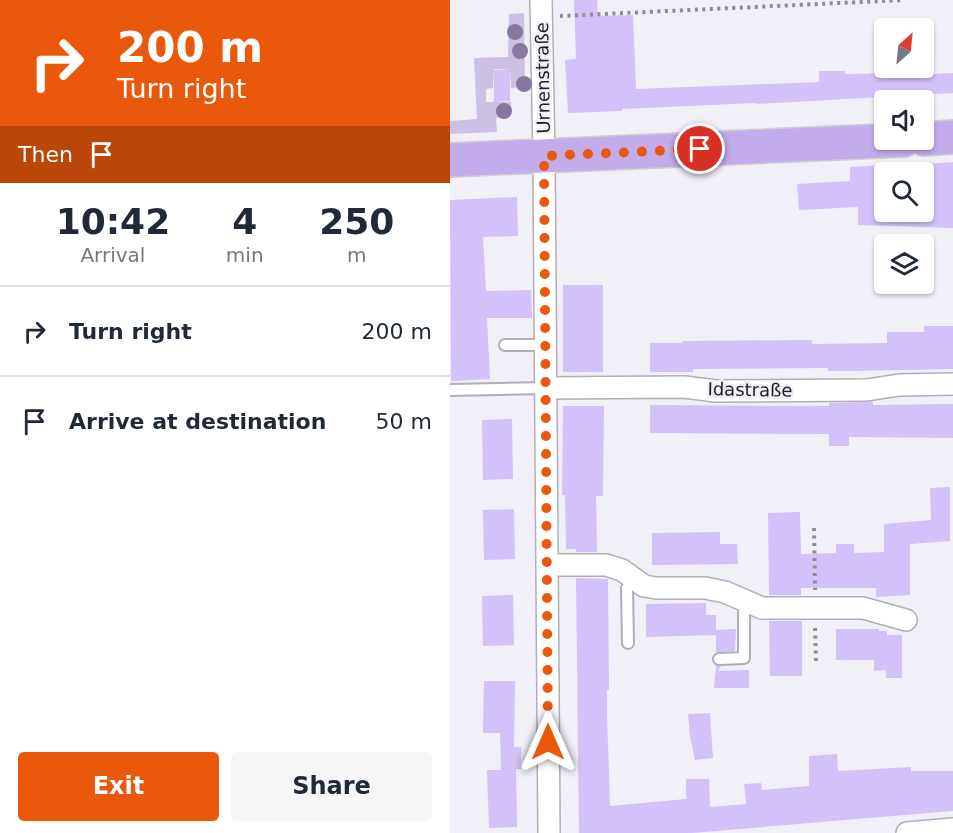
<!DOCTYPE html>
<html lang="en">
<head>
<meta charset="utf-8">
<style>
	:root { --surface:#fff; --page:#f6f6f7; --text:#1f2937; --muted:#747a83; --line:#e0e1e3; --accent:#ea580c }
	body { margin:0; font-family:"DejaVu Sans",sans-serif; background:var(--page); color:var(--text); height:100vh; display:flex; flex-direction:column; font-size:22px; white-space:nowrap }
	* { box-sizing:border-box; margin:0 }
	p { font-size:20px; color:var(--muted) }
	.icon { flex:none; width:33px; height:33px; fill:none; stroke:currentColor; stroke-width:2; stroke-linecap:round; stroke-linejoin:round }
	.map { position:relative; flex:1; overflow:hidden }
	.sheet { display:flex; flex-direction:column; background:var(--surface); width:450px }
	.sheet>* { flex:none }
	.top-card { background:#ea580c; color:#fff; overflow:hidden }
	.needle { width:39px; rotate:27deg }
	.buttons { position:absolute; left:424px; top:18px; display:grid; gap:12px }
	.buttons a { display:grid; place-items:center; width:60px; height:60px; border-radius:6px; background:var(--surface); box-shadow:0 2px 4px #0004; font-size:30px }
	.pin { position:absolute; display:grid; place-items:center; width:51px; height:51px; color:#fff; margin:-26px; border:3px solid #fff; border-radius:50%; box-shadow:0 2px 6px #0007 }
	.me { position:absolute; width:66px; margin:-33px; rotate:0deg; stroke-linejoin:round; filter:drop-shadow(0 0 4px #0008) }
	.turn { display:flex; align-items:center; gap:21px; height:126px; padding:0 18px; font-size:27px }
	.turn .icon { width:78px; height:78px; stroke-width:2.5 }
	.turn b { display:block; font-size:42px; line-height:51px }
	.then { display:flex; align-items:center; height:57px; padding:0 18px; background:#0003; gap:12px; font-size:22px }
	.eta { display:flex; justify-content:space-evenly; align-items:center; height:102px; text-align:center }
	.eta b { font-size:36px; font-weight:700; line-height:42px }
	.button { display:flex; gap:12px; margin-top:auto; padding:12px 18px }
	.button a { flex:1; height:69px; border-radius:6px; background:var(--accent); color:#fff; font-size:24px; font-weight:700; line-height:69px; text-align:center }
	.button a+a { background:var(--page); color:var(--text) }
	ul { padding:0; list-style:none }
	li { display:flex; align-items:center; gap:18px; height:90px; padding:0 18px; border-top:2px solid var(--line) }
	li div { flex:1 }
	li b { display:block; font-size:22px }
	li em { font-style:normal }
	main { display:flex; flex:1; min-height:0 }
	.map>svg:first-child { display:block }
</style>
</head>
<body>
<main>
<section class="sheet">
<div class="top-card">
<div class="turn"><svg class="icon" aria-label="right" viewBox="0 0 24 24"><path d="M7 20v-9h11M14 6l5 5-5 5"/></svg><div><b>200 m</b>Turn right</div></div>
<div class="then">Then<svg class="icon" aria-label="arrive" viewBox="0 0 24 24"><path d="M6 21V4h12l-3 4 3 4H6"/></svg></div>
</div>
<div class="eta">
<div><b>10:42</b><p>Arrival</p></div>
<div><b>4</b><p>min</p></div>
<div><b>250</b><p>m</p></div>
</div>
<ul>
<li><svg class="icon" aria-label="right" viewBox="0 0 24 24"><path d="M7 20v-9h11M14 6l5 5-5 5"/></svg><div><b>Turn right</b></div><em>200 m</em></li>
<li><svg class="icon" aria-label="arrive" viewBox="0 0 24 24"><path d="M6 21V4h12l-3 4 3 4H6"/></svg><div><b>Arrive at destination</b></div><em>50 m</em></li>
</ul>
<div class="button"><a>Exit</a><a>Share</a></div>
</section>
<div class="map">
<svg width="503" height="833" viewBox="0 0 503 833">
	<rect width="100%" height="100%" fill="#f1eff8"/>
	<!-- green -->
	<path fill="#ccc1e5" d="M74,13L75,87L61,88L60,69H44L43,88L36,89V102H61V111L59,116L46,118L47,132L0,134V121L27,119L24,58L58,57L59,14Z"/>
	<!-- building -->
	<g fill="#d3c1fa">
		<path d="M124,0H147L148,16L183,15L186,89L369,82V71H395V74L439,73V70L459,69V75L503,73V93L306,104V103L172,109V111L118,113L115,60L126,59Z"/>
		<path d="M60,69V101L44,102V70Z"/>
		<path d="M503,162V228L408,225V207L349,210L347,184L400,181V167L435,165V212H474V164Z"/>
		<path d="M67,197L68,236L33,237L36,291L81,290L82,318H37L40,379L1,381L0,200Z"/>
		<rect x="113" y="285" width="40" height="87"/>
		<path d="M474,326H503V369L399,371H378V368L243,369V372H200V343H232V341L362,340V344L437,343V332H474Z"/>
		<path d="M423,402V405L503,404V438L399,437V446H379V434L200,433V405L379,406V403Z"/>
		<path d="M113,406H154L153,496H146L147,552H126V549H116L115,495H112Z"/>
		<path d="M62,419L63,479L33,480L32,420Z"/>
		<path d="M500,487V541L460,544V595L426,597V588H351V595H319L318,513L350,512L351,554L386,553V544H404V553L434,552V524L481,520L480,488Z"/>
		<path d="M64,509L65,559L34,560L33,510Z"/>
		<path d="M270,532V544H287L288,564L202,565V533Z"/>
		<path d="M126,578L158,579L159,690H157V713L160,806L236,799V779H259L260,807L296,804L294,784L311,783L312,790L359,786V756L387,754L388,771L461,767V771H503V811L242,833H129Z"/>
		<path d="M63,595L64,645L33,646L32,596Z"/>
		<path d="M256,603V615H266V635L196,637V604Z"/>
		<path d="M319,621H352V676H320Z"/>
		<path d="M286,629L285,651L266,652V630Z"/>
		<path d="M386,629H429V631H437V635H452V678H436V670L424,671V660H386Z"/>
		<path d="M266,666H271L268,671L299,670V688H264Z"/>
		<path d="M34,681H65L64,747H71V769H66L67,827L39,828L37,770H51L50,733H33Z"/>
		<path d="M260,713L263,758L245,760L240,736L238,714Z"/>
	</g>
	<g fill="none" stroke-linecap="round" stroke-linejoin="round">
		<defs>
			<g id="lane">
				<path d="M55,345H96"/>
				<path d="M0,390L96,388"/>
				<path d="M178,643L177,588L184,579"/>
				<path d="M269,659L294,658V601"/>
			</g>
			<g id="street">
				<path d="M91,0L94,156L99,833"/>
				<path d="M96,388L234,387L266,391L417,390L449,385L503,384"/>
				<path d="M97,565H156L172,570L194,586L206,588H255L275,592L312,608H413L456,620"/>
				<path d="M457,833L503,829"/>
			</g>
			<g id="primary">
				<path d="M474,139L503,137"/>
				<path d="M0,160L454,140"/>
			</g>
		</defs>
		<!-- lane casing -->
		<use href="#lane" stroke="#b0aeb6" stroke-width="14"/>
		<!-- street casing -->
		<use href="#street" stroke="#b0aeb6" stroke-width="24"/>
		<!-- primary casing -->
		<use href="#primary" stroke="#cecece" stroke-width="36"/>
		<!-- path -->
		<g stroke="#8d8c92" stroke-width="4" stroke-dasharray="3 4.5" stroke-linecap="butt">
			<path d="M110,16L454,0"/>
			<path d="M364,528L365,590"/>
			<path d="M365,628L366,662"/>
		</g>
		<!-- lane -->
		<use href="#lane" stroke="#fff" stroke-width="10"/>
		<!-- street -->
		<use href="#street" stroke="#fff" stroke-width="21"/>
		<!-- primary -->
		<use href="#primary" stroke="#c3aceb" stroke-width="33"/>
	</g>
	<!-- trees -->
	<g fill="#8878a0">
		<circle cx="65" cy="32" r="8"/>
		<circle cx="70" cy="51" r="8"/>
		<circle cx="74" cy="84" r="8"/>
		<circle cx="54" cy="111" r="8"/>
	</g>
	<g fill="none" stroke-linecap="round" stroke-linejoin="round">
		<!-- route -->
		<path stroke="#ea580c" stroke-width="10" stroke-dasharray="0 18" d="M98,742L94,156L250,149"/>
	</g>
	<g text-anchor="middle" stroke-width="5" stroke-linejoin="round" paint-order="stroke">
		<!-- street labels -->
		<g font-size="18" fill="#1f1f22" stroke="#f1eff8">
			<text transform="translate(93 78) rotate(-91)" y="6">Urnenstraße</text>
			<text transform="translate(300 390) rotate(1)" y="6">Idastraße</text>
		</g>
	</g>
</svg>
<div class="buttons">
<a><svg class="needle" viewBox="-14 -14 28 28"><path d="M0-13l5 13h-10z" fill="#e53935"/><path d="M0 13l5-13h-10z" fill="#747a83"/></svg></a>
<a><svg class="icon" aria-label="sound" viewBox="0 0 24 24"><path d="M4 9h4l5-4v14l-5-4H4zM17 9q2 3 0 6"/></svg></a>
<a><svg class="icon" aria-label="search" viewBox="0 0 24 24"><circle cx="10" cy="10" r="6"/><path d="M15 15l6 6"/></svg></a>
<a><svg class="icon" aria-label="layers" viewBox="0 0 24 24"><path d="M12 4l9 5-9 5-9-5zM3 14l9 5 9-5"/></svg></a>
</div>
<div class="pin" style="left:250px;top:149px;background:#d93025"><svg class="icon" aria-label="arrive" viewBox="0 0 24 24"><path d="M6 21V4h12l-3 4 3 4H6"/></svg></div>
<svg class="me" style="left:98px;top:742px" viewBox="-20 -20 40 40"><path d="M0-17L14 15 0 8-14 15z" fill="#ea580c" stroke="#fff" stroke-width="4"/></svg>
</div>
</main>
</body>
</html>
